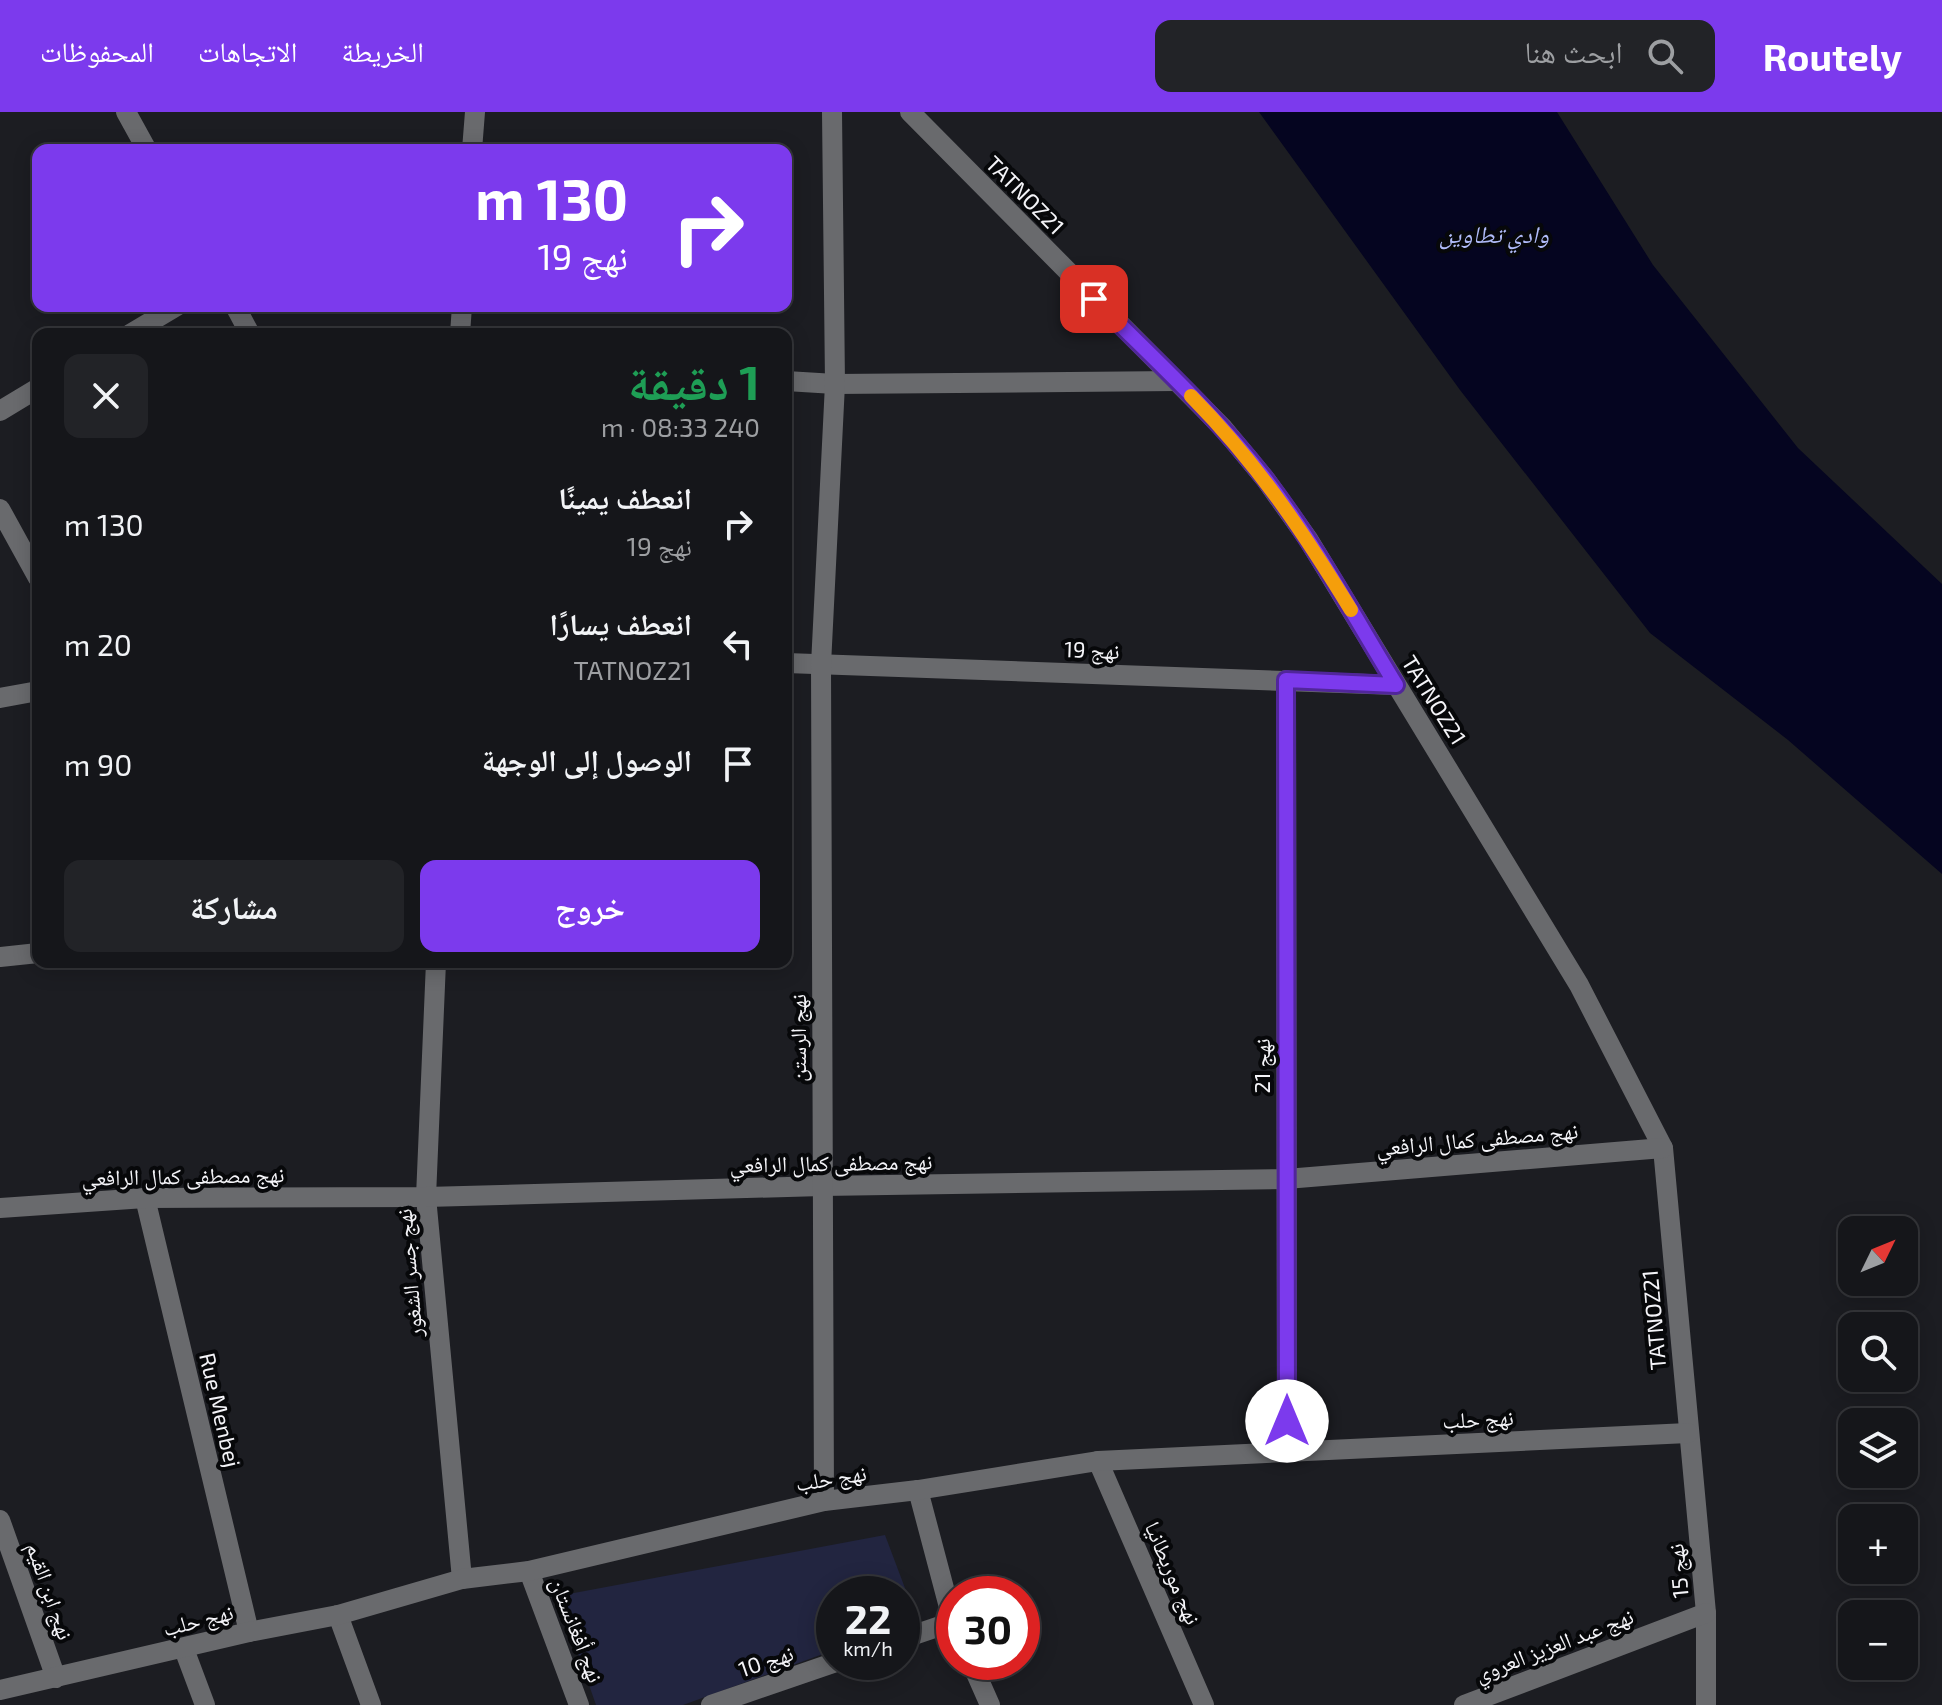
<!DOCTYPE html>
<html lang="ar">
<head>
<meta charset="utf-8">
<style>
	:root { --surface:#15161a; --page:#222327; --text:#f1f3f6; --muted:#9d9fa2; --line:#343539; --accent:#7c3aed }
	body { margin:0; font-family:"Exo 2","Noto Naskh Arabic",sans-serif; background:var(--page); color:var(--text); direction:rtl; height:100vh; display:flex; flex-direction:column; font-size:30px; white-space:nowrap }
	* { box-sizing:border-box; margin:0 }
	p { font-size:26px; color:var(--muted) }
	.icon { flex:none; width:44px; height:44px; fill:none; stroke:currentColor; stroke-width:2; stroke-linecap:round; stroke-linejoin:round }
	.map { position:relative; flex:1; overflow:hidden; direction:ltr }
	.sheet { position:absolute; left:32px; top:216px; width:760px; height:640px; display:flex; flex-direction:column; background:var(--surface); border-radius:16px; box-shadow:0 4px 20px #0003,0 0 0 2px var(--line); direction:rtl }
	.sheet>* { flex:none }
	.top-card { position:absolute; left:32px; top:32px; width:760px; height:168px; border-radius:16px; box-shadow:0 4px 20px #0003,0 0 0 2px var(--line); direction:rtl; background:#7c3aed; color:#fff; overflow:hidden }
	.needle { width:52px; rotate:47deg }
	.controls { position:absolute; left:1838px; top:1104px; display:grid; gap:16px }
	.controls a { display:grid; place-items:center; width:80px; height:80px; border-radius:16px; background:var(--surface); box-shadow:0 4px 20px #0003,0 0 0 2px var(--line); font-size:40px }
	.speed { position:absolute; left:816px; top:1464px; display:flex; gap:16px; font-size:40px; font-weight:700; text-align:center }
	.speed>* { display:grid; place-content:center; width:104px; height:104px; border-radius:50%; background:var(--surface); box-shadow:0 4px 20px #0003,0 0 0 2px var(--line); line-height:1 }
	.speed small { font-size:20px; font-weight:400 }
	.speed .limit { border:12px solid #d22; background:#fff; color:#111 }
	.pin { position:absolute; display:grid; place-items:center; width:68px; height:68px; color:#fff; margin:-34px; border-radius:16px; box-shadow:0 4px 12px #0006 }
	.me { position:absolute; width:88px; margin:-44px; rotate:0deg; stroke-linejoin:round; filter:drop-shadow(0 0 6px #0008) }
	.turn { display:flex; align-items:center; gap:28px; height:168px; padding:0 32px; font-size:36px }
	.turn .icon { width:104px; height:104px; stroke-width:2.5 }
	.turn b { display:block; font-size:56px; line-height:68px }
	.round { display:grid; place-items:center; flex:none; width:84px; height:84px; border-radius:16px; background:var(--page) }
	.headline { display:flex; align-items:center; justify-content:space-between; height:136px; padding:0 32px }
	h1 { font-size:48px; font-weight:700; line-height:60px; color:#1e9e55 }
	.primary-button { display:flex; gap:16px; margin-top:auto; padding:16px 32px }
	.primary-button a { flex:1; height:92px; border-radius:16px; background:var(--accent); color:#fff; font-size:32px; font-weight:700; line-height:92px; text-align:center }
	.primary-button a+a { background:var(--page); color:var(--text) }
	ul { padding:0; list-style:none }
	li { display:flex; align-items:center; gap:24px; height:120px; padding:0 32px }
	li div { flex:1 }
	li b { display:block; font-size:30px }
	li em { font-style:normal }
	header { display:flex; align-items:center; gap:48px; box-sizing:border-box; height:112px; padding:0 40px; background:var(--accent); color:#fff }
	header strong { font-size:38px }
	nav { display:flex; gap:44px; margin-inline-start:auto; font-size:28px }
	.search { width:560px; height:72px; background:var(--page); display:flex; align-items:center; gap:20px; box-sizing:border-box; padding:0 28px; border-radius:16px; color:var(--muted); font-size:30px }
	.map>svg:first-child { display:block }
</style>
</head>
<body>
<header>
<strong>Routely</strong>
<div class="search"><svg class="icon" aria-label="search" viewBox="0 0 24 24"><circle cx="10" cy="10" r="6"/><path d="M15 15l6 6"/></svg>ابحث هنا</div>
<nav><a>الخريطة</a><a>الاتجاهات</a><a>المحفوظات</a></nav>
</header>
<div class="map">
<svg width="1942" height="1593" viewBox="0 0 1942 1593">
	<rect width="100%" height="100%" fill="#1c1d22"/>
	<!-- green -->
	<path fill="#222540" d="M885,1423L917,1508L902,1514V1482H834V1538L683,1593H596L558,1484Z"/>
	<!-- water -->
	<path fill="#050520" d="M1259,0H1557L1653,153L1798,336L1942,472V762L1788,628L1650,521L1460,278Z"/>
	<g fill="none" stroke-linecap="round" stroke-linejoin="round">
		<!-- street -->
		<g stroke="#696a6d" stroke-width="20">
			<path d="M126,0L147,38"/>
			<path d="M910,0L1223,316L1266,368L1308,427L1579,873L1663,1036L1706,1501V1593"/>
			<path d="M472,38L475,0"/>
			<path d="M235,194L250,222"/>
			<path d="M130,222L177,194"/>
			<path d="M460,222L462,194"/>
			<path d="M786,269L835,272L1176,269"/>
			<path d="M0,299L38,276"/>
			<path d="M0,397L38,466"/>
			<path d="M786,551L1396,573"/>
			<path d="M1286,568L1287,1339"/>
			<path d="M0,586L38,579"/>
			<path d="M0,845L38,841"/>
			<path d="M436,850L426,1085L462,1467"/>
			<path d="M145,1086L249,1520"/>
			<path d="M0,1096L145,1086L426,1085L822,1074L1286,1067L1663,1036"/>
			<path d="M1098,1349L1204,1593"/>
			<path d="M918,1378L954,1514"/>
			<path d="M824,1389L821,553L835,272L832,0"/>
			<path d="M0,1408L56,1566"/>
			<path d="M529,1459L579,1593"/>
			<path d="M338,1503L371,1593"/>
			<path d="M902,1527L952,1510"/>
			<path d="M184,1537L205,1593"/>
			<path d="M971,1550L990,1593"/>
			<path d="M0,1578L249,1520L338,1503L462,1467L529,1459L824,1389L918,1378L1098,1349L1688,1321"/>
			<path d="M711,1593L836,1550"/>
			<path d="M1464,1593L1706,1501"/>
		</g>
	</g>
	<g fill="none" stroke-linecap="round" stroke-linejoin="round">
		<defs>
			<path id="route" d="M1094,187C1153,246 1215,302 1266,368C1315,432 1354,504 1396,573L1286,568L1287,1309"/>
		</defs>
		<!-- route casing -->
		<use href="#route" stroke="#51269a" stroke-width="20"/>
		<!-- route -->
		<use href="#route" stroke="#7c3aed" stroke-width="14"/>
		<!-- slow -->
		<path stroke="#f59e0b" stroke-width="14" d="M1191,284C1257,351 1302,418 1351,498"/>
	</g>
	<g text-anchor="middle" stroke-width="8" stroke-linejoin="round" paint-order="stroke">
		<!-- street labels -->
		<g font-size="22" fill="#f4f4f8" stroke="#07080a">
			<text transform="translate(1025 83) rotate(45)" y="8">TATNOZ21</text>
			<text transform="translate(1092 538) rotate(2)" y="8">نهج 19</text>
			<text transform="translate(1434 588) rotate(58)" y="8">TATNOZ21</text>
			<text transform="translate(798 926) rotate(-90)" y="8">نهج الرستن</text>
			<text transform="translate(1262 954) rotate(-90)" y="8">نهج 21</text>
			<text transform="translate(1477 1027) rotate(-5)" y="8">نهج مصطفى كمال الرافعي</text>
			<text transform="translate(831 1051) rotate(-1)" y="8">نهج مصطفى كمال الرافعي</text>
			<text transform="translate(183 1064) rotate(-1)" y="8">نهج مصطفى كمال الرافعي</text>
			<text transform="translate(409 1161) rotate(-95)" y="8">نهج جسر الشغور</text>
			<text transform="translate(1654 1208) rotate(-95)" y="8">TATNOZ21</text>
			<text transform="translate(220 1298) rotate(77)" y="8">Rue Menbej</text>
			<text transform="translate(1478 1307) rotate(-3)" y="8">نهج حلب</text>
			<text transform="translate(831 1366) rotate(-9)" y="8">نهج حلب</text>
			<text transform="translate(1678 1459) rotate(-96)" y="8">نهج 15</text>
			<text transform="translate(1173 1461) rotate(67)" y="8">نهج موريطانيا</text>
			<text transform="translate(50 1479) rotate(71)" y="8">نهج ابن القيم</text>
			<text transform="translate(198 1508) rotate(-14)" y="8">نهج حلب</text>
			<text transform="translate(577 1518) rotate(69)" y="8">نهج أفغانستان</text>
			<text transform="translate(1554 1533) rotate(-21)" y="8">نهج عبد العزيز العروي</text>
			<text transform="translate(766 1549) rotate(-19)" y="8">نهج 10</text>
		</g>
		<!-- water labels -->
		<g font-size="24" font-style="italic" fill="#b0bbf8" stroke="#07080a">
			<text x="1494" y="131">وادي تطاوين</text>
		</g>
	</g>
</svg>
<div class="controls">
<a><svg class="needle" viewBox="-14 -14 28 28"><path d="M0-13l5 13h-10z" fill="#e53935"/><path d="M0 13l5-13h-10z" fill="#9d9fa2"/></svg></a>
<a><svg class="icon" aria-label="search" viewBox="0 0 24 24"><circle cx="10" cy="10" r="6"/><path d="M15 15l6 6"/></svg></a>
<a><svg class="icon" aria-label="layers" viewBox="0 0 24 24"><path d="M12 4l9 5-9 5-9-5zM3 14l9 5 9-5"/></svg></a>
<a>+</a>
<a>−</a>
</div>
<div class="speed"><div>22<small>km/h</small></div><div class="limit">30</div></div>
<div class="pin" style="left:1094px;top:187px;background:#d93025"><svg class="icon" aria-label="arrive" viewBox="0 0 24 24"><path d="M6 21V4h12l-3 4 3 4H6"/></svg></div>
<svg class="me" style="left:1287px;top:1309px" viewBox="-20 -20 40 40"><circle r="19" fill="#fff"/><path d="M0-13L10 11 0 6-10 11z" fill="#7c3aed"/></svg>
<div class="top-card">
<div class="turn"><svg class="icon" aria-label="right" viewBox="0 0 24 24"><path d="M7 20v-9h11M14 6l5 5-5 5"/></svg><div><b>130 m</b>نهج 19</div></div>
</div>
<section class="sheet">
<div class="headline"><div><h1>1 دقيقة</h1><p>240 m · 08:33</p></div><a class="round"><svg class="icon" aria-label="close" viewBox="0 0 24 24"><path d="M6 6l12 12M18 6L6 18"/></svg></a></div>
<ul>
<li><svg class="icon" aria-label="right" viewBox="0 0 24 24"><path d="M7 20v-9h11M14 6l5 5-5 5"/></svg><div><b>انعطف يمينًا</b><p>نهج 19</p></div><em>130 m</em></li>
<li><svg class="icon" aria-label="left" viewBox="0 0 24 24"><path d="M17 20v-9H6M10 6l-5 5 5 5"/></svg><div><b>انعطف يسارًا</b><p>TATNOZ21</p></div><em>20 m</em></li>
<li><svg class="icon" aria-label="arrive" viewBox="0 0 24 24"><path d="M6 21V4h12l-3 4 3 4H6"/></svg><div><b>الوصول إلى الوجهة</b></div><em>90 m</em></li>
</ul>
<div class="primary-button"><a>خروج</a><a>مشاركة</a></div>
</section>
</div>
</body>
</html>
